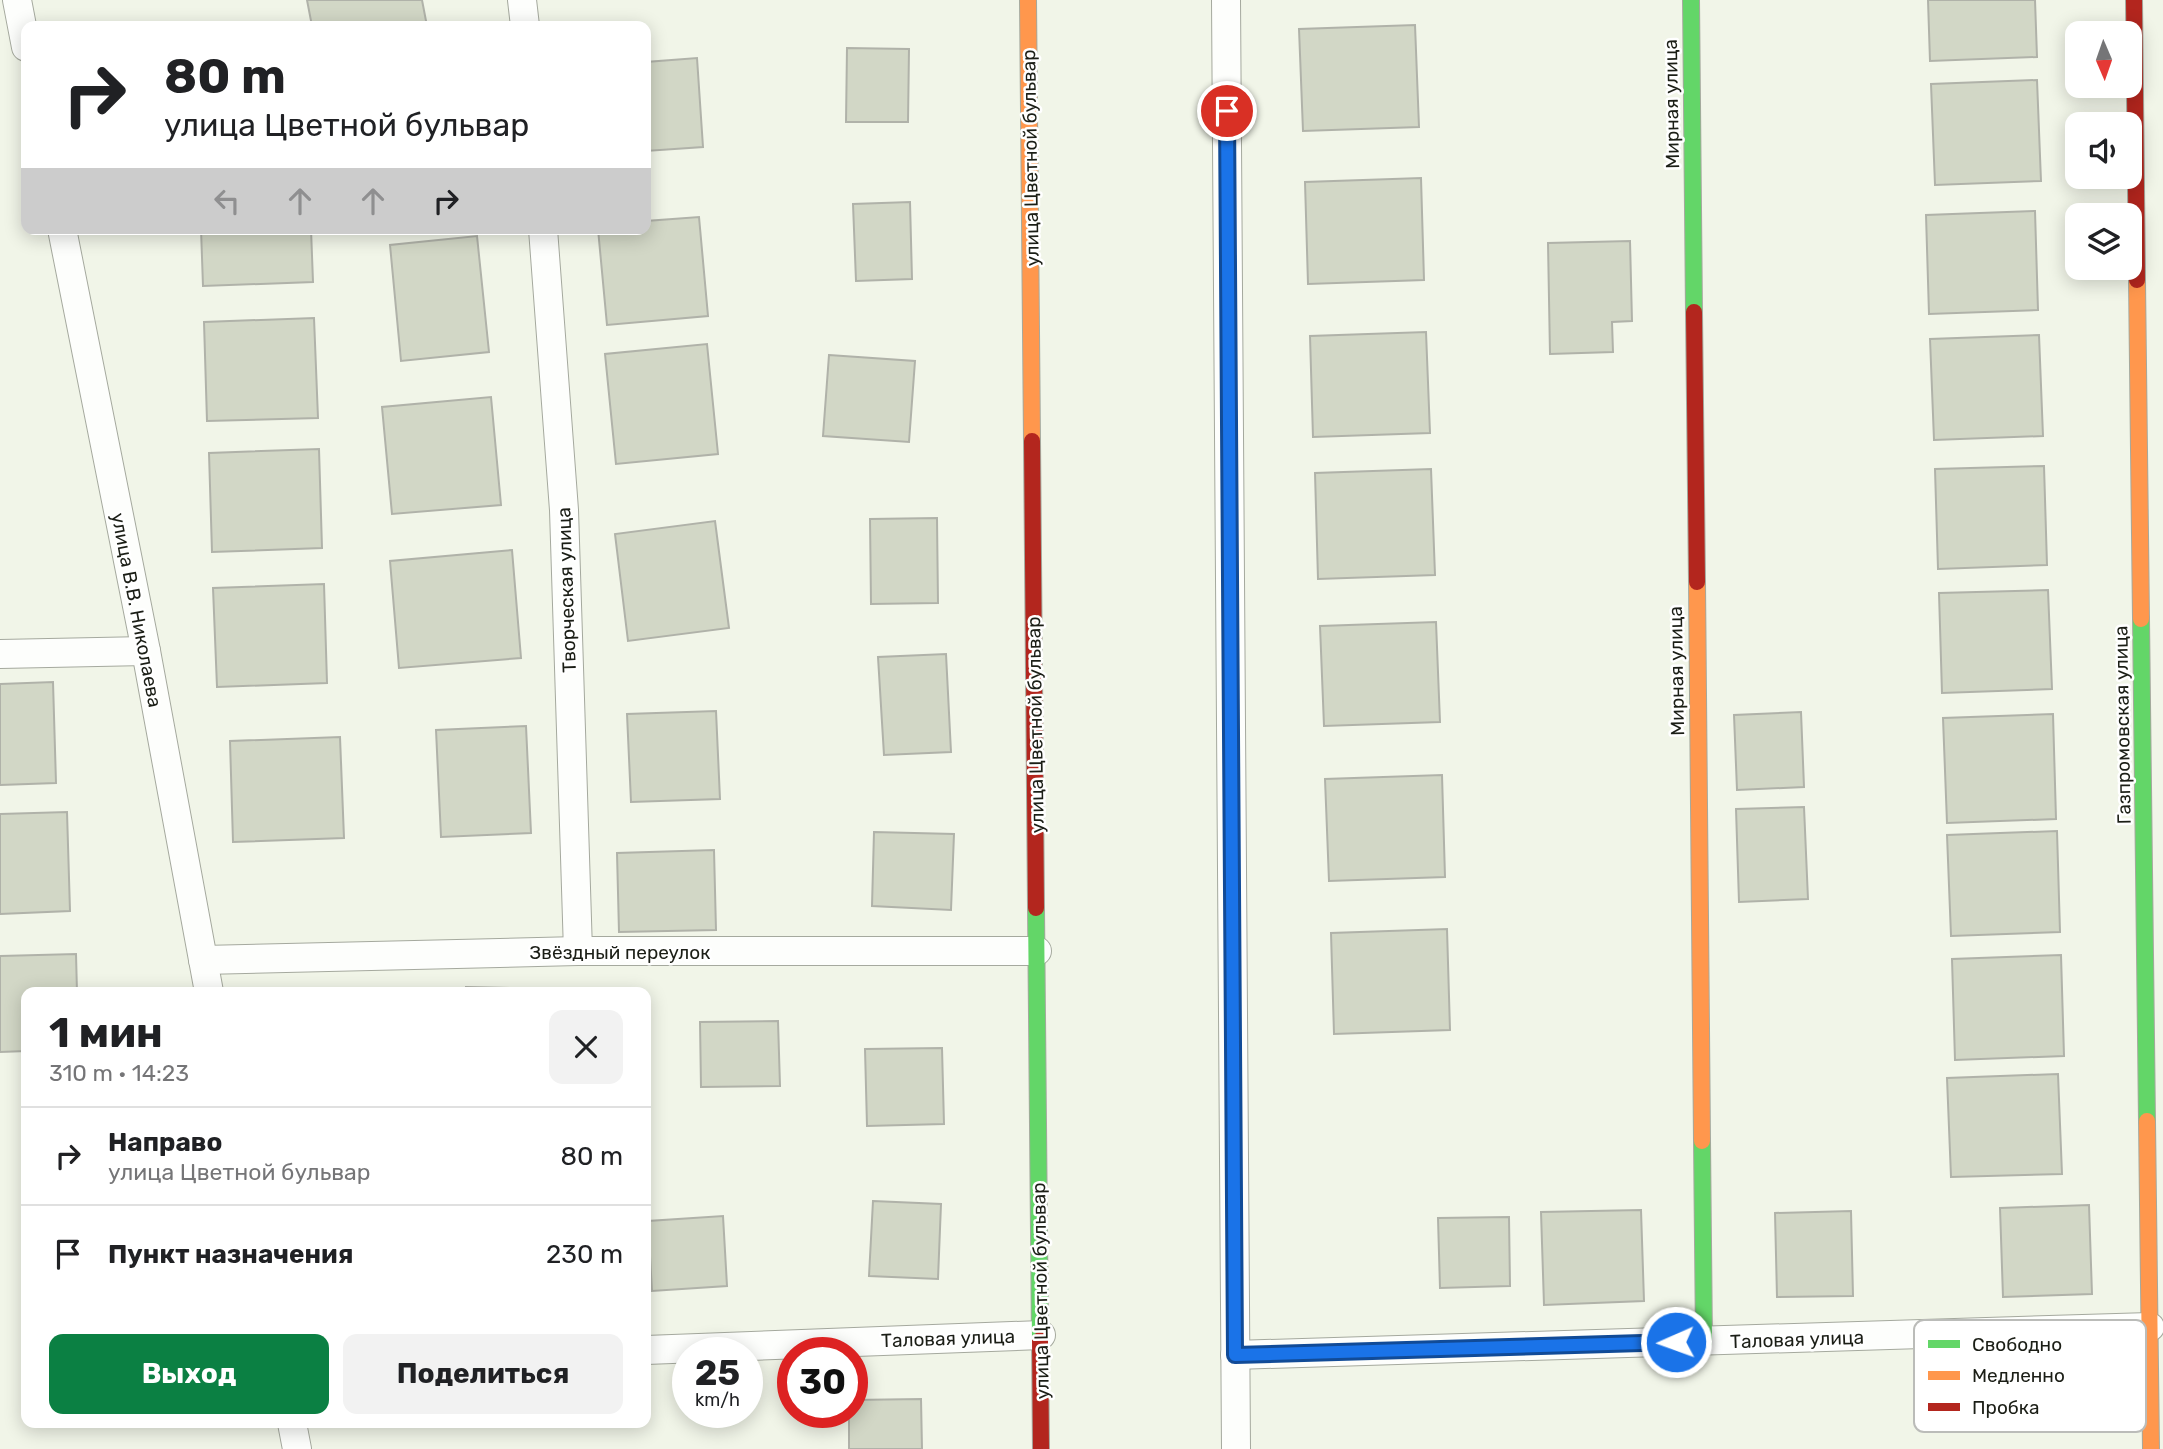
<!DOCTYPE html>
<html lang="ru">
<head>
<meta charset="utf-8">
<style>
	:root { --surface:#fff; --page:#f2f2f2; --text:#202124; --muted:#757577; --line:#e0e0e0; --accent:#0b8043 }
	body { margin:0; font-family:Rubik,sans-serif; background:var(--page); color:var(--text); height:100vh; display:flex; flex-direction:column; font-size:26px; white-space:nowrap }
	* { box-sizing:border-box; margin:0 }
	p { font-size:23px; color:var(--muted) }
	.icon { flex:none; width:38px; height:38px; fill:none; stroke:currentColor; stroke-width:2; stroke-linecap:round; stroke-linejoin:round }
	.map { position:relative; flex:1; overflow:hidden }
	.details { position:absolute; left:21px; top:987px; width:630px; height:441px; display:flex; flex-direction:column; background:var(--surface); border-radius:14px; box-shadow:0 4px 18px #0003 }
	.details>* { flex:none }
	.guide { position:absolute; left:21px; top:21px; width:630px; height:214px; border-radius:14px; box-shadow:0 4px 18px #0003; background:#fff; color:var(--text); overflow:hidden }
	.needle { width:46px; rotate:178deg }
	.buttons { position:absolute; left:2065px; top:21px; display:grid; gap:14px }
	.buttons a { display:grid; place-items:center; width:77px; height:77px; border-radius:14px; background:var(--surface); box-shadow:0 4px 18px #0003; font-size:35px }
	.speed { position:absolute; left:672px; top:1337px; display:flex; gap:14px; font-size:35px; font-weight:700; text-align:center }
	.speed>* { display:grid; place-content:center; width:91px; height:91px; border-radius:50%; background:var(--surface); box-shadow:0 4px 18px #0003; line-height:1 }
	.speed small { font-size:18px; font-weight:400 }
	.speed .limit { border:10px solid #d22; background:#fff; color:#111 }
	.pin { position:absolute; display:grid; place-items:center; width:60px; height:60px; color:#fff; margin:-30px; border:4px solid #fff; border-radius:50%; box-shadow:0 2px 7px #0007 }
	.me { position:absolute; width:77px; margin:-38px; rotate:268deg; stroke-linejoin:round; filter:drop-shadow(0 0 5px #0008) }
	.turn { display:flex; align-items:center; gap:24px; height:147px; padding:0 28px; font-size:32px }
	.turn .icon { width:91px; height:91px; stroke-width:2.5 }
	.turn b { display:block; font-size:49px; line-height:60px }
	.lanes { display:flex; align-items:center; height:66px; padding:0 28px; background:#0003; justify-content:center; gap:35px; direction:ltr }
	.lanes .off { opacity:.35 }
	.round { display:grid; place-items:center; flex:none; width:74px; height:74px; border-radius:14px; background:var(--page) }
	.head { display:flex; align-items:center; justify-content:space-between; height:119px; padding:0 28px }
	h1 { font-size:42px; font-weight:700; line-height:52px }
	.button { display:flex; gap:14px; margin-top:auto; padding:14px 28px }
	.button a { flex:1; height:80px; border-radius:14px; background:var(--accent); color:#fff; font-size:28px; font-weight:700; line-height:80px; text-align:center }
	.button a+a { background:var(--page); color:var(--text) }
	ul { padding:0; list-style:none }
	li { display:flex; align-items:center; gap:21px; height:98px; padding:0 28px; border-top:2px solid var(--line) }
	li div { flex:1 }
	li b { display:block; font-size:26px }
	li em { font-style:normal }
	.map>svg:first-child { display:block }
</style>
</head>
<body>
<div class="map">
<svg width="2163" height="1449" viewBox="0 0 2163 1449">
	<rect width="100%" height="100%" fill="#f1f5e8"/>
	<!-- building -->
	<g fill="#d2d7c6" stroke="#b0b2a9" stroke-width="2">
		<path d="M307,0H422L427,26H312Z"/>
		<path d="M1928,0H2035L2037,57L1930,61Z"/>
		<path d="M1415,25L1419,127L1303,131L1299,29Z"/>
		<path d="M847,48L909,49L908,122H846Z"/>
		<path d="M697,58L703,147L646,151V62Z"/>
		<path d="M2037,80L2041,181L1935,185L1931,84Z"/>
		<path d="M1421,178L1424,280L1308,284L1305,182Z"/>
		<path d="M910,202L912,279L856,281L853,204Z"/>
		<path d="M2035,211L2038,310L1929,314L1926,215Z"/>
		<path d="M699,217L708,316L607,325L598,229H646V221Z"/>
		<path d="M201,229H311L313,282L203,286Z"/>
		<path d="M477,236L489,352L401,361L390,245Z"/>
		<path d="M1630,241L1632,321L1612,322L1613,352L1550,354L1548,243Z"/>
		<path d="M314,318L318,418L207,421L204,322Z"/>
		<path d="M1426,332L1430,433L1313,437L1310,336Z"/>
		<path d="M2039,335L2043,436L1934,440L1930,339Z"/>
		<path d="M707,344L718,454L616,464L605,354Z"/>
		<path d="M829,355L915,361L909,442L823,436Z"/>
		<path d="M491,397L501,505L392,514L382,407Z"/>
		<path d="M319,449L322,548L212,552L209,453Z"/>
		<path d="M2044,466L2047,565L1938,569L1935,469Z"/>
		<path d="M1431,469L1435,575L1318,579L1315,473Z"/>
		<path d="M937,518L938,603L871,604L870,519Z"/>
		<path d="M715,521L729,628L628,641L615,534Z"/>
		<path d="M512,550L521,658L399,668L390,561Z"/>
		<path d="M324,584L327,683L217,687L213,588Z"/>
		<path d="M2048,590L2052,689L1942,693L1939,593Z"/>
		<path d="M1436,622L1440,722L1324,726L1320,626Z"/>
		<path d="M946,654L951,752L884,755L878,657Z"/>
		<path d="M53,682L56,783L0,785V684Z"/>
		<path d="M716,711L720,799L631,802L627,714Z"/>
		<path d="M1801,712L1804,787L1737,790L1734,715Z"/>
		<path d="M2053,714L2056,819L1947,823L1943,718Z"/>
		<path d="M526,726L531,833L441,837L436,730Z"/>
		<path d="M340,737L344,838L233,842L230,741Z"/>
		<path d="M1442,775L1445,877L1329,881L1325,779Z"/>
		<path d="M1804,807L1808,899L1739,902L1736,809Z"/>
		<path d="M67,812L70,911L0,914V814Z"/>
		<path d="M2057,831L2060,932L1951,936L1947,835Z"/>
		<path d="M874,832L954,834L951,910L872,906Z"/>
		<path d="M714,850L716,930L619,932L617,853Z"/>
		<path d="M1447,929L1450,1030L1334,1034L1331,933Z"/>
		<path d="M76,954L77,992H26V1051L0,1052V956Z"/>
		<path d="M2061,955L2064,1056L1955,1060L1952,959Z"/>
		<path d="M466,987L555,989V992H466Z"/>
		<path d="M778,1021L780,1086L701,1087L700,1022Z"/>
		<path d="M942,1048L944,1124L867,1126L865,1049Z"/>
		<path d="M2058,1074L2062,1174L1951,1177L1947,1078Z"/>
		<path d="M873,1201L941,1204L938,1279L869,1276Z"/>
		<path d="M2089,1205L2092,1294L2003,1297L2000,1208Z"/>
		<path d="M1641,1210L1644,1301L1544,1305L1541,1212Z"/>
		<path d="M1851,1211L1853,1296L1777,1297L1775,1213Z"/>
		<path d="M723,1216L727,1286L652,1291L648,1221Z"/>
		<path d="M1509,1217L1510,1286L1440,1288L1438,1218Z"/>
		<path d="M921,1399L922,1449H849V1412H852V1400Z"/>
	</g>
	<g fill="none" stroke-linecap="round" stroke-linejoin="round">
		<defs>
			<g id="street">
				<path d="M17,0L26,47"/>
				<path d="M522,0L525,26"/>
				<path d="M1226,0L1236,1449"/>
				<path d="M62,229L146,651L209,992"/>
				<path d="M543,229L564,510L578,951"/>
				<path d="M0,654L146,651"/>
				<path d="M203,960L578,951H1037"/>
				<path d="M646,1350L1041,1335"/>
				<path d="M1235,1355L2150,1327"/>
				<path d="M292,1423L297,1449"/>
			</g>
			<g id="fast">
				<path d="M1691,0L1694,312"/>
				<path d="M2141,619L2147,1121"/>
				<path d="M1036,908L1040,1340"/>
				<path d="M1702,1141L1704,1342"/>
			</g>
			<g id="slow">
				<path d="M1028,0L1032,441"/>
				<path d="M2137,280L2141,619"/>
				<path d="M1697,582L1702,1141"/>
				<path d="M2147,1121L2151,1449"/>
			</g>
			<g id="jam">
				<path d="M2134,0L2137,280"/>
				<path d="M1694,312L1697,582"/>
				<path d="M1032,441L1036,908"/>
				<path d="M1040,1340L1041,1449"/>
			</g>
		</defs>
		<!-- street casing -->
		<use href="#street" stroke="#a5a99e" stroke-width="30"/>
		<!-- fast casing -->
		<use href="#fast" stroke="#a5a99e" stroke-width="18"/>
		<!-- slow casing -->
		<use href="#slow" stroke="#a5a99e" stroke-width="18"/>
		<!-- jam casing -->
		<use href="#jam" stroke="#a5a99e" stroke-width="18"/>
		<!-- street -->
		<use href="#street" stroke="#fdfefc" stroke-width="28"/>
		<!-- fast -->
		<use href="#fast" stroke="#63d668" stroke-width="16"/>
		<!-- slow -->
		<use href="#slow" stroke="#ff974d" stroke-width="16"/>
		<!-- jam -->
		<use href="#jam" stroke="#b3261e" stroke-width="16"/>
	</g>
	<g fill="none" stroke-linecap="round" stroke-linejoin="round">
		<defs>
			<path id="route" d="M1227,111L1235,1355L1676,1342"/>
		</defs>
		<!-- route casing -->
		<use href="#route" stroke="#114b97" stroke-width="18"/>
		<!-- route -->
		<use href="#route" stroke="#1a73e8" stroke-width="12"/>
	</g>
	<g text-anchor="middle" stroke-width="5" stroke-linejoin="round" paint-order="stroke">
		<!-- street labels -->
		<g font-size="19" fill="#1b1e16" stroke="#fff">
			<text transform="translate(1671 104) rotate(-91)" y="7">Мирная улица</text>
			<text transform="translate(1030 158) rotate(-91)" y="7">улица Цветной бульвар</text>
			<text transform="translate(566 590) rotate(-92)" y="7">Творческая улица</text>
			<text transform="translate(137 610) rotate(79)" y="7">улица В.В. Николаева</text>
			<text transform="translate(1676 671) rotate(-91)" y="7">Мирная улица</text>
			<text transform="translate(1035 725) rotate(-91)" y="7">улица Цветной бульвар</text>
			<text transform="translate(2122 725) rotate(-91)" y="7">Газпромовская улица</text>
			<text x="620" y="959">Звёздный переулок</text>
			<text transform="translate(1040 1291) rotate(-91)" y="7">улица Цветной бульвар</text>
			<text transform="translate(948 1338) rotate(-2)" y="7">Таловая улица</text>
			<text transform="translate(1797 1339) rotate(-2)" y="7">Таловая улица</text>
		</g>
	</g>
	<!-- legend -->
	<rect x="1914" y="1320" width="232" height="112" rx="10" fill="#fff" stroke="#bbbcb9" stroke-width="2"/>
	<rect x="1928" y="1340" width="32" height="8" fill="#63d668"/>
	<rect x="1928" y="1371" width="32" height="9" fill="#ff974d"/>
	<rect x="1928" y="1403" width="32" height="8" fill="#b3261e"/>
	<g font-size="19" fill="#1b1e16">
		<text x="1972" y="1351">Свободно</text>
		<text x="1972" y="1382">Медленно</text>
		<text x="1972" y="1414">Пробка</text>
	</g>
</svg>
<div class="buttons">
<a><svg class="needle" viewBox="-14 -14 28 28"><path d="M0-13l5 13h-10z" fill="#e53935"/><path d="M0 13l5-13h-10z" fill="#757577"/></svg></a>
<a><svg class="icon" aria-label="sound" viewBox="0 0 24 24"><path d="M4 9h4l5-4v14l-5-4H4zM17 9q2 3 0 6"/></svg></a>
<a><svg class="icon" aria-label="layers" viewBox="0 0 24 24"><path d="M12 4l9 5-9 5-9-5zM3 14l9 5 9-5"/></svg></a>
</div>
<div class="speed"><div>25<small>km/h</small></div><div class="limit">30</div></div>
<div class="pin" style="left:1227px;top:111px;background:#d93025"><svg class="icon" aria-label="arrive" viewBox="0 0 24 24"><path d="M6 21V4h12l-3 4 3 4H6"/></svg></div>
<svg class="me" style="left:1676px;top:1342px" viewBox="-20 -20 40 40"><circle r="17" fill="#1a73e8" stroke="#fff" stroke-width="3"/><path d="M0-11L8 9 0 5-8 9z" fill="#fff"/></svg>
<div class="guide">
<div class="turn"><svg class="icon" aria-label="right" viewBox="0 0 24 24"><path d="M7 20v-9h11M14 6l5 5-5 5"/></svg><div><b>80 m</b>улица Цветной бульвар</div></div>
<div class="lanes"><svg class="icon off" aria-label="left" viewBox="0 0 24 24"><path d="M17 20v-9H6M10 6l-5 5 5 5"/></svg><svg class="icon off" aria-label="ahead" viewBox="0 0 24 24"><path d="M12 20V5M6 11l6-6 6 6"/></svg><svg class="icon off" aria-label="ahead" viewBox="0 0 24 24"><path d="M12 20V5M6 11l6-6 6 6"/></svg><svg class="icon" aria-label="right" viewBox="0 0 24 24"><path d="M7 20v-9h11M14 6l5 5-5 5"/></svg></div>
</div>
<section class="details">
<div class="head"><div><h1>1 мин</h1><p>310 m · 14:23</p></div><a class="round"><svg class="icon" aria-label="close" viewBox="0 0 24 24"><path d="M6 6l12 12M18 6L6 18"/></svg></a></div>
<ul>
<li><svg class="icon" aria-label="right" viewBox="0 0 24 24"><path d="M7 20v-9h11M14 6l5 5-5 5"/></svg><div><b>Направо</b><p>улица Цветной бульвар</p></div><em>80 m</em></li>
<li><svg class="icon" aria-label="arrive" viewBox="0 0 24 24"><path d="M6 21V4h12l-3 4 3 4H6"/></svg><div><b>Пункт назначения</b></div><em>230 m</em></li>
</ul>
<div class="button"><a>Выход</a><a>Поделиться</a></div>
</section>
</div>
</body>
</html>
